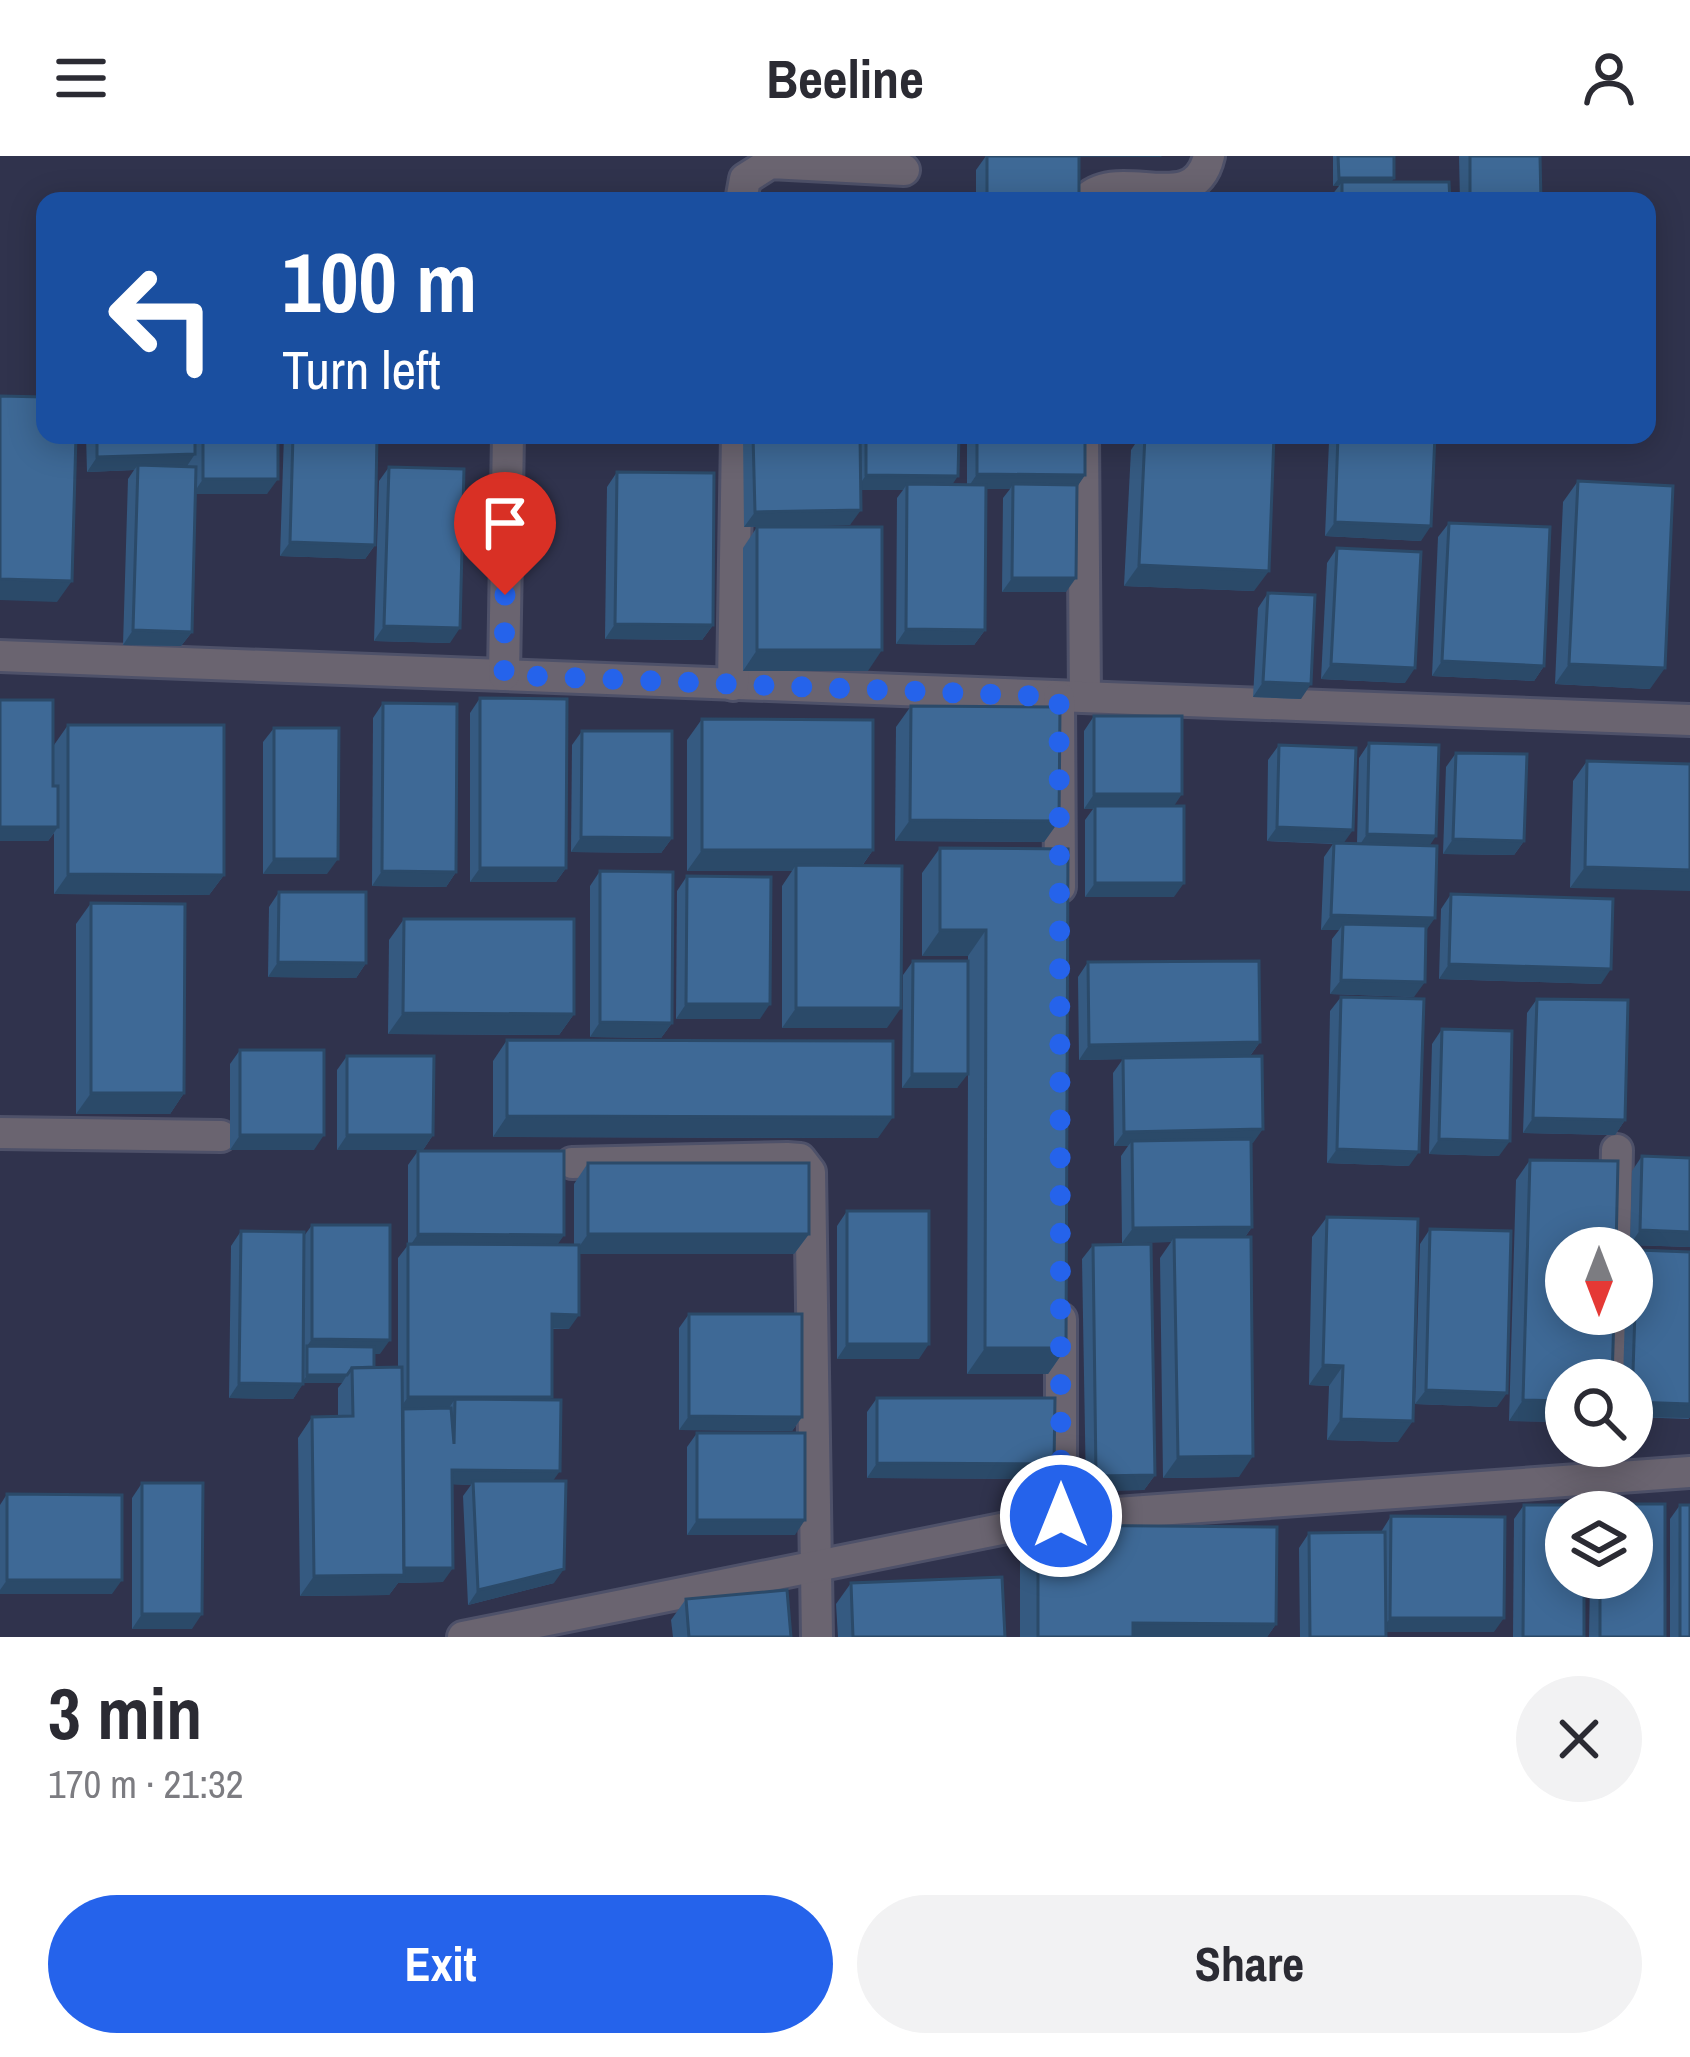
<!DOCTYPE html>
<html lang="en">
<head>
<meta charset="utf-8">
<style>
	:root { --surface:#fff; --page:#f2f2f3; --text:#2b2b33; --muted:#7c7c81; --accent:#2563eb }
	body { margin:0; font-family:"Archivo Narrow",sans-serif; background:var(--page); color:var(--text); height:100vh; display:flex; flex-direction:column; font-size:45px; white-space:nowrap }
	* { box-sizing:border-box; margin:0 }
	p { font-size:39px; color:var(--muted) }
	.icon { flex:none; width:66px; height:66px; fill:none; stroke:currentColor; stroke-width:2; stroke-linecap:round; stroke-linejoin:round }
	.map { position:relative; height:1481px; overflow:hidden }
	.panel { display:flex; flex-direction:column; background:var(--surface); flex:1 }
	.panel>* { flex:none }
	.banner { position:absolute; left:36px; top:36px; width:1620px; height:252px; border-radius:24px; box-shadow:0 6px 30px #0003; background:#1a4fa0; color:#fff; overflow:hidden }
	.needle { width:78px; rotate:180deg }
	.fabs { position:absolute; left:1545px; top:1071px; display:grid; gap:24px }
	.fabs a { display:grid; place-items:center; width:108px; height:108px; border-radius:50%; background:var(--surface); box-shadow:0 6px 30px #0003; font-size:60px }
	.pin { position:absolute; display:grid; place-items:center; width:102px; height:102px; color:#fff; margin:-123px -51px; border-radius:50% 50% 50% 0; rotate:-45deg; box-shadow:0 0 12px #0007 }
	.pin .icon { rotate:45deg }
	.me { position:absolute; width:132px; margin:-66px; rotate:0deg; stroke-linejoin:round; filter:drop-shadow(0 0 9px #0008) }
	.turn { display:flex; align-items:center; gap:42px; height:252px; padding:0 48px; font-size:54px }
	.turn .icon { width:156px; height:156px; stroke-width:2.5 }
	.turn b { display:block; font-size:84px; line-height:102px }
	.round { display:grid; place-items:center; flex:none; width:126px; height:126px; border-radius:63px; background:var(--page) }
	.head { display:flex; align-items:center; justify-content:space-between; height:204px; padding:0 48px }
	h1 { font-size:72px; font-weight:800; line-height:90px }
	.action { display:flex; gap:24px; margin-top:auto; padding:24px 48px }
	.action a { flex:1; height:138px; border-radius:72px; background:var(--accent); color:#fff; font-size:48px; font-weight:800; line-height:138px; text-align:center }
	.action a+a { background:var(--page); color:var(--text) }
	header { display:flex; justify-content:space-between; align-items:center; height:156px; padding:0 48px; background:var(--surface); font-size:54px; font-weight:800 }
	.map>svg:first-child { display:block }
</style>
</head>
<body>
<header><svg class="icon" aria-label="menu" viewBox="0 0 24 24"><path d="M4 6h16M4 12h16M4 18h16"/></svg>Beeline<svg class="icon" aria-label="person" viewBox="0 0 24 24"><circle cx="12" cy="8" r="4"/><path d="M4 21q1-7 8-7t8 7"/></svg></header>
<div class="map">
<svg width="1690" height="1481" viewBox="0 0 1690 1481">
	<rect width="100%" height="100%" fill="#30334d"/>
	<g fill="none" stroke-linecap="round" stroke-linejoin="round">
		<defs>
			<g id="street">
				<path d="M741,45L745,23L770,7L904,14"/>
				<path d="M1084,45C1119,7 1194,65 1209,0"/>
				<path d="M1083,279L1085,541"/>
				<path d="M0,500L1690,564"/>
				<path d="M504,519L508,279"/>
				<path d="M733,529L737,279"/>
				<path d="M1059,541L1060,731"/>
				<path d="M0,977L221,980"/>
				<path d="M572,1007L787,1002L800,1003L810,1016L817,1481"/>
				<path d="M1615,1092L1617,994"/>
				<path d="M1061,1163V1361"/>
				<path d="M1613,1224L1614,1158"/>
				<path d="M463,1481L1061,1361L1690,1316"/>
			</g>
		</defs>
		<!-- street casing -->
		<use href="#street" stroke="#4e5169" stroke-width="36"/>
		<!-- street -->
		<use href="#street" stroke="#6a6470" stroke-width="30"/>
	</g>
	<!-- wall -->
	<g fill="#355a81">
		<path d="M986,0L1161,1H1079L1078,45H976V14Z"/>
		<path d="M1333,0H1394L1392,26L1450,45H1332L1331,40L1339,30H1333Z"/>
		<path d="M1459,0H1540L1541,45H1460Z"/>
		<path d="M86,279H278L267,338H196L192,476L181,490L123,489L128,323L134,314L87,316Z"/>
		<path d="M284,279H377L375,389L365,403L280,400Z"/>
		<path d="M743,279H959L952,328H967V279H1085V319L1077,330L1066,436H1002L1003,342L1010,333H986L985,474L974,489L896,488L897,342L903,334H860L850,369L744,371Z"/>
		<path d="M1141,279H1274L1254,435L1124,430L1131,294Z"/>
		<path d="M1334,279H1435L1421,385L1325,380L1329,286Z"/>
		<path d="M389,311L450,487L374,485L379,325Z"/>
		<path d="M617,316L713,469L702,484L605,483L607,331Z"/>
		<path d="M1578,325L1650,533L1555,528L1563,346Z"/>
		<path d="M1449,367L1544,510L1534,525L1432,520L1438,381Z"/>
		<path d="M757,371L868,515H743V392Z"/>
		<path d="M1337,392L1405,527L1321,523L1327,407Z"/>
		<path d="M1268,437L1301,543L1253,541L1258,452Z"/>
		<path d="M480,542L566,712L556,726H470V557Z"/>
		<path d="M383,547L456,716L446,731L372,730L373,562Z"/>
		<path d="M911,550L1059,665L1044,686L895,685L896,571Z"/>
		<path d="M1094,560L1174,650V741H1085V664L1093,653H1084V575Z"/>
		<path d="M702,563L873,694L862,710L887,872H782V730L792,715H687V584Z"/>
		<path d="M68,569L224,719L209,739L54,738V677L48,685H0L54,589Z"/>
		<path d="M274,572L327,718H263V586Z"/>
		<path d="M582,575L672,682L661,697L571,696L572,589Z"/>
		<path d="M1369,587L1430,689L1426,776L1414,841L1330,838L1332,783L1339,774H1321L1324,701L1333,688L1267,685L1268,604L1279,589L1344,687H1357L1359,602Z"/>
		<path d="M1456,597L1524,685L1514,699L1443,698L1446,611Z"/>
		<path d="M1587,605L1690,608L1570,732L1573,625Z"/>
		<path d="M940,692L1068,693L1066,1192L1048,1218H967L968,912L957,932H902L903,819L913,805H968V800H922V717Z"/>
		<path d="M600,715L672,867L661,882L590,881V730Z"/>
		<path d="M687,720L760,863H676L677,735Z"/>
		<path d="M279,736L366,807L356,822L268,821L269,751Z"/>
		<path d="M1451,738L1601,828L1439,823L1441,753Z"/>
		<path d="M91,747L184,937L170,958H76V768Z"/>
		<path d="M404,763L574,858L559,879L388,878L389,784Z"/>
		<path d="M1088,806L1260,886L1250,900L1253,987H1251L1252,1071L1245,1081L1239,1321L1163,1322L1160,1102L1171,1086L1122,1087L1121,1000L1128,990H1114L1113,917L1123,903L1079,904L1078,821Z"/>
		<path d="M1341,841L1409,1010L1327,1007L1330,855Z"/>
		<path d="M1537,843L1625,964L1615,979L1523,977L1527,857Z"/>
		<path d="M1442,873L1499,1000L1429,998L1432,888Z"/>
		<path d="M507,884L878,982L493,981V905Z"/>
		<path d="M240,894L314,994H230V908Z"/>
		<path d="M347,900L433,979L423,994H337V914Z"/>
		<path d="M418,995L564,1079L557,1088L574,1089V1028L588,1007L809,1078L794,1098H579L569,1173H552L550,1244L554,1427L468,1449L463,1340L471,1329L452,1328L443,1426L398,1427L389,1439L300,1440L298,1282L312,1261L338,1260V1232L342,1227H303L293,1243L229,1242L231,1090L241,1075L304,1080L312,1069L380,1198H374V1211H398V1102L408,1089V1009Z"/>
		<path d="M1642,1000L1690,1002V1091L1630,1089L1632,1015Z"/>
		<path d="M1530,1004L1566,1224V1266L1509,1265L1516,1024Z"/>
		<path d="M847,1055L919,1203H837V1070Z"/>
		<path d="M1327,1061L1398,1286L1327,1284L1329,1230L1309,1229L1312,1081Z"/>
		<path d="M1430,1073L1497,1251L1415,1248L1420,1088Z"/>
		<path d="M1093,1089L1155,1319L1144,1334L1086,1335L1082,1103Z"/>
		<path d="M1637,1094L1689,1263L1632,1261V1224H1623L1625,1158H1632V1101Z"/>
		<path d="M689,1158L802,1261L792,1275L679,1274V1172Z"/>
		<path d="M877,1242L1044,1323L867,1322V1256Z"/>
		<path d="M697,1277L795,1379H687V1291Z"/>
		<path d="M142,1327L192,1473H132V1342Z"/>
		<path d="M7,1338L112,1438H0V1349Z"/>
		<path d="M1600,1348H1665V1481H1589L1590,1422H1632V1356H1595Z"/>
		<path d="M1524,1349L1584,1481H1513L1514,1363Z"/>
		<path d="M1680,1349L1690,1481H1670V1363Z"/>
		<path d="M1391,1360L1494,1476H1386V1481H1300L1299,1392L1309,1377L1381,1376Z"/>
		<path d="M1038,1369L1276,1468L1267,1481H1020V1395Z"/>
		<path d="M851,1427L1005,1481H838L836,1448Z"/>
		<path d="M686,1443L791,1481H673L671,1464Z"/>
	</g>
	<!-- shaded-wall -->
	<g fill="#2b4a69">
		<path d="M1029,0H1162L1161,1Z"/>
		<path d="M1339,22H1394L1389,30L1342,26L1339,30H1333Z"/>
		<path d="M987,42L1079,43L1078,45H984Z"/>
		<path d="M195,298L185,313L138,309L134,314L87,316L97,301Z"/>
		<path d="M977,318L1085,319L1075,334L1013,328L1010,333H967Z"/>
		<path d="M866,319L958,320L948,335L907,328L903,334H856Z"/>
		<path d="M203,323H278L267,338H193Z"/>
		<path d="M861,354L850,369L744,371L755,356Z"/>
		<path d="M1335,366L1431,370L1421,385L1325,380Z"/>
		<path d="M290,386L375,389L365,403L280,400Z"/>
		<path d="M1139,409L1269,415L1254,435L1124,430Z"/>
		<path d="M1012,422H1076L1066,436H1002Z"/>
		<path d="M0,423L72,425L57,446L0,444Z"/>
		<path d="M615,468L713,469L702,484L605,483Z"/>
		<path d="M384,470L460,472L450,487L374,485Z"/>
		<path d="M906,473L985,474L974,489L896,488Z"/>
		<path d="M133,474L192,476L181,490L123,489Z"/>
		<path d="M757,494H882L868,515H743Z"/>
		<path d="M1442,505L1544,510L1534,525L1432,520Z"/>
		<path d="M1331,508L1415,512L1405,527L1321,523Z"/>
		<path d="M1569,508L1665,512L1650,533L1555,528Z"/>
		<path d="M1263,526L1311,528L1301,543L1253,541Z"/>
		<path d="M1094,638H1182L1172,653L1095,650L1093,653H1084Z"/>
		<path d="M910,664L1059,665L1044,686L895,685Z"/>
		<path d="M0,671H58L48,685H0Z"/>
		<path d="M1277,671L1353,674L1343,688L1267,685Z"/>
		<path d="M1367,678L1436,680L1426,695L1357,693Z"/>
		<path d="M581,681L672,682L661,697L571,696Z"/>
		<path d="M1453,683L1524,685L1514,699L1443,698Z"/>
		<path d="M702,694H873L858,715L796,709L792,715H687Z"/>
		<path d="M274,703H338L327,718H263Z"/>
		<path d="M1585,711L1690,714V735L1570,732Z"/>
		<path d="M480,712H566L556,726H470Z"/>
		<path d="M382,715L456,716L446,731L372,730Z"/>
		<path d="M68,718L224,719L209,739L54,738Z"/>
		<path d="M1095,727H1184L1174,741H1085Z"/>
		<path d="M1331,759L1435,762L1425,776L1343,768L1339,774H1321Z"/>
		<path d="M940,774H986L968,800H922Z"/>
		<path d="M278,806L366,807L356,822L268,821Z"/>
		<path d="M1449,808L1611,813L1601,828L1439,823Z"/>
		<path d="M1341,824L1425,826L1414,841L1330,838Z"/>
		<path d="M686,848H770L760,863H676Z"/>
		<path d="M796,852H901L887,872H782Z"/>
		<path d="M403,857L574,858L559,879L388,878Z"/>
		<path d="M600,866L672,867L661,882L590,881Z"/>
		<path d="M1260,886L1249,901L1079,904L1089,889Z"/>
		<path d="M912,918H968L957,932H902Z"/>
		<path d="M91,937H184L170,958H76Z"/>
		<path d="M507,960L893,961L878,982L493,981Z"/>
		<path d="M1533,962L1625,964L1615,979L1523,977Z"/>
		<path d="M1263,973L1253,987L1132,990V985L1128,990H1114L1124,976Z"/>
		<path d="M240,979H324L314,994H230Z"/>
		<path d="M347,979H433L423,994H337Z"/>
		<path d="M1439,983L1510,985L1499,1000L1429,998Z"/>
		<path d="M1337,993L1419,996L1409,1010L1327,1007Z"/>
		<path d="M1252,1071L1242,1085L1174,1081L1171,1086L1122,1087L1133,1072Z"/>
		<path d="M1640,1074L1690,1076V1091L1630,1089Z"/>
		<path d="M418,1078L564,1079L554,1094L408,1093Z"/>
		<path d="M588,1078H809L794,1098H574Z"/>
		<path d="M552,1158L579,1159L569,1173L542,1172Z"/>
		<path d="M312,1183L390,1184L380,1198L307,1197V1190Z"/>
		<path d="M847,1188H929L919,1203H837Z"/>
		<path d="M985,1192H1066L1048,1218H967Z"/>
		<path d="M1323,1209L1343,1210L1329,1230L1309,1229Z"/>
		<path d="M307,1219H347L342,1227H302Z"/>
		<path d="M239,1227L303,1228L293,1243L229,1242Z"/>
		<path d="M1426,1234L1507,1237L1497,1251L1415,1248Z"/>
		<path d="M408,1241H552L542,1255L455,1243L447,1255H398Z"/>
		<path d="M1523,1244L1566,1245V1266L1509,1265Z"/>
		<path d="M1632,1246L1690,1248V1262L1632,1261Z"/>
		<path d="M689,1260L802,1261L792,1275L679,1274Z"/>
		<path d="M1341,1263L1413,1265L1398,1286L1327,1284Z"/>
		<path d="M1253,1300L1239,1321L1163,1322L1178,1301Z"/>
		<path d="M877,1307L1054,1308L1044,1323L867,1322Z"/>
		<path d="M452,1314L560,1315L550,1329L473,1325L471,1329L442,1328Z"/>
		<path d="M1155,1319L1144,1334L1086,1335L1096,1320Z"/>
		<path d="M697,1364H805L795,1379H687Z"/>
		<path d="M404,1412H453L443,1426L398,1427L389,1439L300,1440L314,1420Z"/>
		<path d="M564,1413L554,1427L468,1449L478,1434Z"/>
		<path d="M7,1424H122L112,1438H0V1434Z"/>
		<path d="M142,1458H202L192,1473H132Z"/>
		<path d="M1390,1462H1504L1494,1476H1380Z"/>
		<path d="M1133,1467L1276,1468L1267,1481H1123Z"/>
	</g>
	<!-- building -->
	<g fill="#3e6996" stroke="#2b4a69" stroke-width="3">
		<path d="M987,0H1079V43L987,42Z"/>
		<path d="M1338,0H1394V22H1339Z"/>
		<path d="M1470,0H1540L1541,45H1470Z"/>
		<path d="M1342,26H1449L1450,45H1342Z"/>
		<path d="M878,43L940,44V45H878Z"/>
		<path d="M0,240L45,241V279H76L72,425L0,423Z"/>
		<path d="M97,279H195V298L97,301Z"/>
		<rect x="203" y="279" width="75" height="44"/>
		<path d="M293,279H377L375,389L290,386Z"/>
		<path d="M753,279H860L861,354L755,356Z"/>
		<path d="M866,279H959L958,320L866,319Z"/>
		<path d="M977,279H1085V319L977,318Z"/>
		<path d="M1145,279H1274L1269,415L1139,409Z"/>
		<path d="M1338,279H1435L1431,370L1335,366Z"/>
		<path d="M138,309L196,311L192,476L133,474Z"/>
		<path d="M389,311L464,313L460,472L384,470Z"/>
		<path d="M617,316L714,317L713,469L615,468Z"/>
		<path d="M1578,325L1673,330L1665,512L1569,508Z"/>
		<path d="M907,328L986,329L985,474L906,473Z"/>
		<path d="M1013,328L1077,329L1076,422H1012Z"/>
		<path d="M1449,367L1550,371L1544,510L1442,505Z"/>
		<rect x="757" y="371" width="125" height="123"/>
		<path d="M1337,392L1421,396L1415,512L1331,508Z"/>
		<path d="M1268,437L1315,439L1311,528L1263,526Z"/>
		<path d="M480,542L567,543L566,712H480Z"/>
		<path d="M0,544H53V630H58V671H0Z"/>
		<path d="M383,547L457,548L456,716L382,715Z"/>
		<path d="M911,550L1060,551L1059,665L910,664Z"/>
		<rect x="1094" y="560" width="88" height="78"/>
		<path d="M702,563L873,564V694H702Z"/>
		<path d="M68,569H224V719L68,718Z"/>
		<path d="M274,572H339L338,703H274Z"/>
		<path d="M582,575H672V682L581,681Z"/>
		<path d="M1369,587L1439,589L1436,680L1367,678Z"/>
		<path d="M1279,589L1356,592L1353,674L1277,671Z"/>
		<path d="M1456,597L1527,598L1524,685L1453,683Z"/>
		<path d="M1587,605L1690,608V714L1585,711Z"/>
		<rect x="1095" y="650" width="89" height="77"/>
		<path d="M1334,687L1437,690L1435,762L1331,759Z"/>
		<path d="M940,692L1068,693L1066,1192H985L986,774H940Z"/>
		<path d="M796,709L902,710L901,852H796Z"/>
		<path d="M600,715L673,716L672,867L600,866Z"/>
		<path d="M687,720L771,721L770,848H686Z"/>
		<path d="M279,736H366V807L278,806Z"/>
		<path d="M1451,738L1613,743L1611,813L1449,808Z"/>
		<path d="M91,747L185,748L184,937H91Z"/>
		<path d="M404,763H574V858L403,857Z"/>
		<path d="M1343,768L1426,770L1425,826L1341,824Z"/>
		<path d="M913,805H968V918H912Z"/>
		<path d="M1259,805L1260,886L1089,889L1088,806Z"/>
		<path d="M1341,841L1424,843L1419,996L1337,993Z"/>
		<path d="M1537,843L1628,844L1625,964L1533,962Z"/>
		<path d="M1442,873L1512,875L1510,985L1439,983Z"/>
		<path d="M507,884L893,885V961L507,960Z"/>
		<rect x="240" y="894" width="84" height="85"/>
		<path d="M347,900H434L433,979H347Z"/>
		<path d="M1262,900L1263,973L1124,976L1123,902Z"/>
		<path d="M1251,983L1252,1071L1133,1072L1132,985Z"/>
		<path d="M418,995H564V1079L418,1078Z"/>
		<path d="M1642,1000L1690,1002V1076L1640,1074Z"/>
		<path d="M1530,1004L1618,1005L1616,1092H1566V1158H1614L1612,1224H1566V1245L1523,1244Z"/>
		<rect x="588" y="1007" width="221" height="71"/>
		<rect x="847" y="1055" width="82" height="133"/>
		<path d="M1327,1061L1418,1063L1413,1265L1341,1263L1343,1210L1323,1209Z"/>
		<path d="M312,1069H390V1184L312,1183Z"/>
		<path d="M1430,1073L1511,1075L1507,1237L1426,1234Z"/>
		<path d="M241,1075L304,1076L303,1228L239,1227Z"/>
		<path d="M1174,1081H1251L1253,1300L1178,1301Z"/>
		<path d="M408,1088L579,1089V1159L552,1158V1241H408Z"/>
		<path d="M1151,1088L1155,1319L1096,1320L1093,1089Z"/>
		<path d="M1637,1094L1690,1096V1248L1632,1246Z"/>
		<path d="M689,1158H802V1261L689,1260Z"/>
		<path d="M307,1190L374,1191V1211L352,1212L347,1219H307Z"/>
		<path d="M402,1211L404,1419L314,1420L312,1261L353,1260L352,1212Z"/>
		<path d="M877,1242H1055L1054,1308L877,1307Z"/>
		<path d="M455,1243L561,1244L560,1315L452,1314L453,1412H404L403,1253L451,1252L454,1288Z"/>
		<rect x="697" y="1277" width="108" height="87"/>
		<path d="M473,1325H566L564,1413L478,1434Z"/>
		<path d="M142,1327H203L202,1458H142Z"/>
		<path d="M7,1338L122,1339V1424H7Z"/>
		<path d="M1600,1348H1665V1481H1600V1422H1632V1356H1600Z"/>
		<path d="M1524,1349H1585V1356H1566V1422H1584V1481H1523Z"/>
		<rect x="1680" y="1349" width="10" height="132"/>
		<path d="M1391,1360L1505,1361L1504,1462H1390Z"/>
		<path d="M1038,1369L1277,1371L1276,1468L1133,1467V1481H1038Z"/>
		<path d="M1385,1376L1386,1481H1310L1309,1377Z"/>
		<path d="M1002,1421L1005,1481H853L851,1427Z"/>
		<path d="M787,1434L791,1481H689L686,1443Z"/>
	</g>
	<g fill="none" stroke-linecap="round" stroke-linejoin="round">
		<!-- route -->
		<path stroke="#2563eb" stroke-width="21" stroke-dasharray="0 37.8" d="M505,439L504,519L1059,541L1061,1360"/>
	</g>
</svg>
<div class="fabs">
<a><svg class="needle" viewBox="-14 -14 28 28"><path d="M0-13l5 13h-10z" fill="#e53935"/><path d="M0 13l5-13h-10z" fill="#7c7c81"/></svg></a>
<a><svg class="icon" aria-label="search" viewBox="0 0 24 24"><circle cx="10" cy="10" r="6"/><path d="M15 15l6 6"/></svg></a>
<a><svg class="icon" aria-label="layers" viewBox="0 0 24 24"><path d="M12 4l9 5-9 5-9-5zM3 14l9 5 9-5"/></svg></a>
</div>
<div class="pin" style="left:505px;top:439px;background:#d93025"><svg class="icon" aria-label="arrive" viewBox="0 0 24 24"><path d="M6 21V4h12l-3 4 3 4H6"/></svg></div>
<svg class="me" style="left:1061px;top:1360px" viewBox="-20 -20 40 40"><circle r="17" fill="#2563eb" stroke="#fff" stroke-width="3"/><path d="M0-11L8 9 0 5-8 9z" fill="#fff"/></svg>
<div class="banner">
<div class="turn"><svg class="icon" aria-label="left" viewBox="0 0 24 24"><path d="M17 20v-9H6M10 6l-5 5 5 5"/></svg><div><b>100 m</b>Turn left</div></div>
</div>
</div>
<section class="panel">
<div class="head"><div><h1>3 min</h1><p>170 m · 21:32</p></div><a class="round"><svg class="icon" aria-label="close" viewBox="0 0 24 24"><path d="M6 6l12 12M18 6L6 18"/></svg></a></div>
<div class="action"><a>Exit</a><a>Share</a></div>
</section>
</body>
</html>
